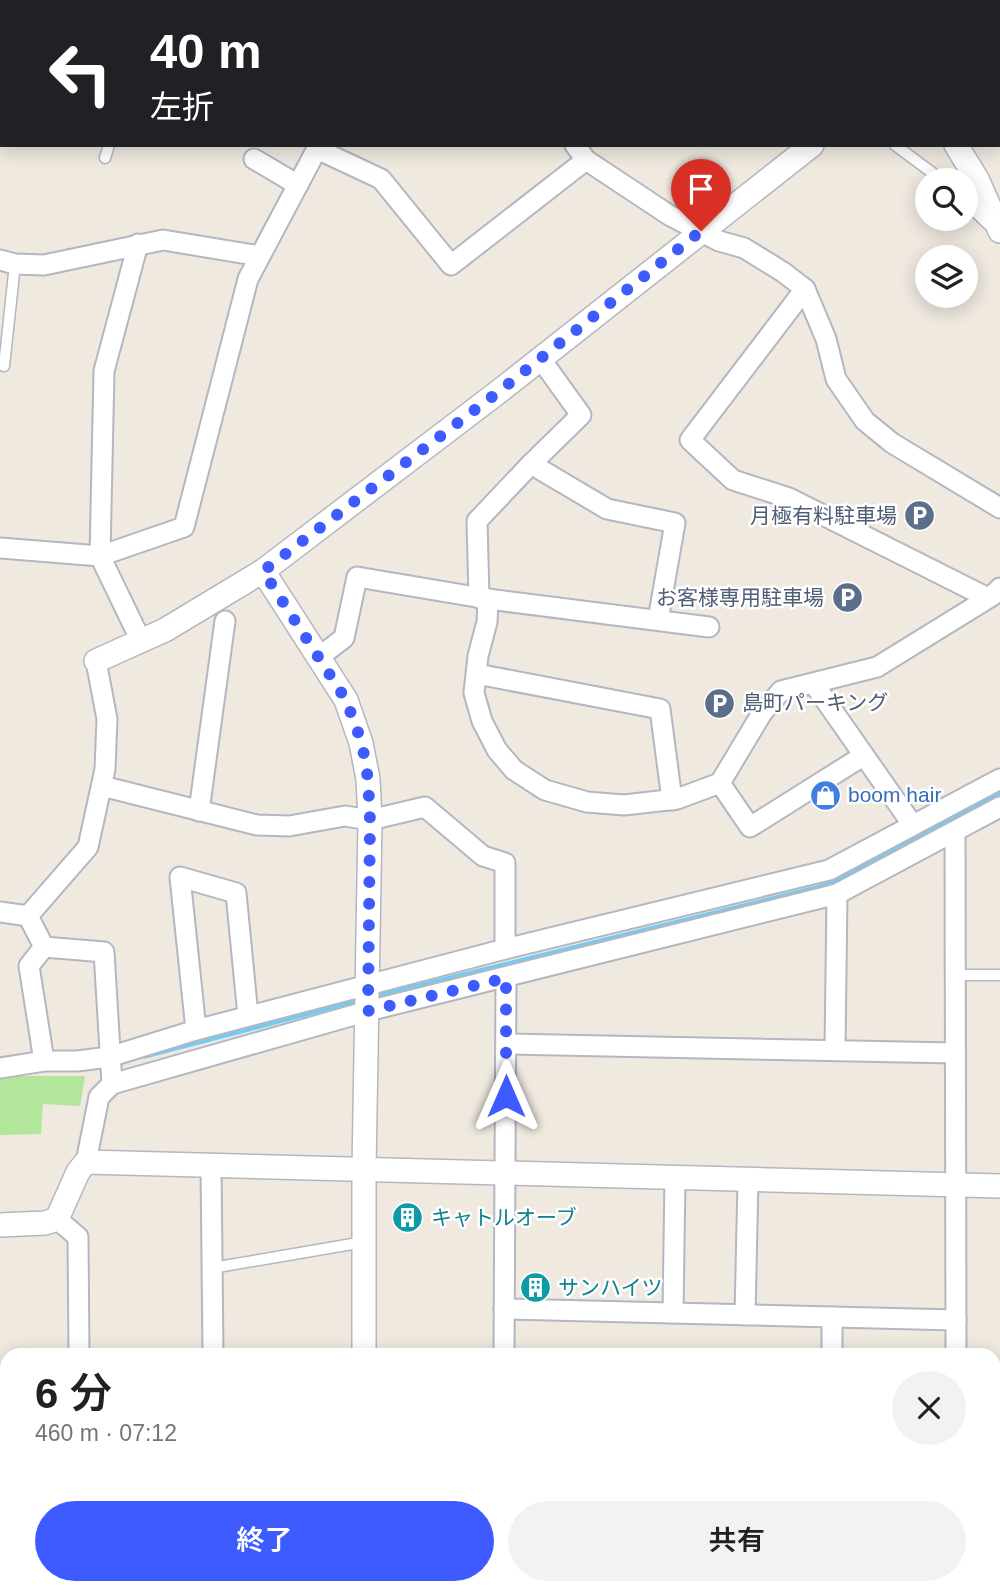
<!DOCTYPE html>
<html lang="ja">
<head>
<meta charset="utf-8">
<style>
	:root { --surface:#fff; --page:#f2f2f2; --text:#202124; --muted:#757577; --accent:#3d5bff }
	body { margin:0; font-family:Helvetica,"Noto Sans JP",sans-serif; background:var(--page); color:var(--text); height:100vh; display:flex; flex-direction:column; font-size:26px; white-space:nowrap }
	* { box-sizing:border-box; margin:0 }
	p { font-size:23px; color:var(--muted) }
	.icon { flex:none; width:38px; height:38px; fill:none; stroke:currentColor; stroke-width:2; stroke-linecap:round; stroke-linejoin:round }
	.map { position:relative; flex:1; overflow:hidden }
	.drawer { position:absolute; left:0px; top:1348px; width:1001px; height:247px; display:flex; flex-direction:column; background:var(--surface); border-radius:21px 21px 0 0; box-shadow:0 4px 18px #0003 }
	.drawer>* { flex:none }
	.guide { position:absolute; left:0px; top:0px; width:1001px; height:147px; box-shadow:0 4px 18px #0003; background:#202124; color:#fff; overflow:hidden }
	.buttons { position:absolute; left:915px; top:168px; display:grid; gap:14px }
	.buttons a { display:grid; place-items:center; width:63px; height:63px; border-radius:50%; background:var(--surface); box-shadow:0 4px 18px #0003; font-size:35px }
	.pin { position:absolute; display:grid; place-items:center; width:60px; height:60px; color:#fff; margin:-72px -30px; border-radius:50% 50% 50% 0; rotate:-45deg; box-shadow:0 0 7px #0007 }
	.pin .icon { rotate:45deg }
	.me { position:absolute; width:77px; margin:-38px; rotate:0deg; stroke-linejoin:round; filter:drop-shadow(0 0 5px #0008) }
	.turn { display:flex; align-items:center; gap:24px; height:147px; padding:0 35px; font-size:32px }
	.turn .icon { width:91px; height:91px; stroke-width:2.5 }
	.turn b { display:block; font-size:49px; line-height:60px }
	.round { display:grid; place-items:center; flex:none; width:74px; height:74px; border-radius:37px; background:var(--page) }
	.headline { display:flex; align-items:center; justify-content:space-between; height:119px; padding:0 35px }
	h1 { font-size:42px; font-weight:600; line-height:52px }
	.button { display:flex; gap:14px; margin-top:auto; padding:14px 35px }
	.button a { flex:1; height:80px; border-radius:42px; background:var(--accent); color:#fff; font-size:28px; font-weight:600; line-height:80px; text-align:center }
	.button a+a { background:var(--page); color:var(--text) }
	.map>svg:first-child { display:block }
</style>
</head>
<body>
<div class="map">
<svg width="1000" height="1593" viewBox="0 0 1000 1593">
	<rect width="100%" height="100%" fill="#efe9e0"/>
	<!-- green -->
	<g fill="#b2e79b">
		<path d="M10,1076H85L80,1106L43,1104L41,1134L0,1135V1079Z"/>
		<path d="M516,1587H819L818,1593H516Z"/>
	</g>
	<g fill="none" stroke-linecap="round" stroke-linejoin="round">
		<!-- stream -->
		<g stroke="#71ccf4" stroke-width="5">
			<path d="M373,997L824,886L1000,794"/>
			<path d="M145,1056L360,1000"/>
		</g>
		<defs>
			<g id="service">
				<path d="M80,2V0"/>
				<path d="M187,2V0"/>
				<path d="M0,45H2"/>
				<path d="M895,145L942,180"/>
				<path d="M105,158L109,145"/>
				<path d="M966,203L989,225"/>
				<path d="M4,366L15,264"/>
				<path d="M955,975H1000"/>
				<path d="M212,1268L364,1242"/>
				<path d="M994,1502L1000,1503"/>
				<path d="M994,1576L1000,1517"/>
				<path d="M992,1593L993,1587"/>
			</g>
			<g id="minor">
				<path d="M219,0L225,2"/>
				<path d="M474,2L476,0"/>
				<path d="M575,145L586,160L669,215L719,241L744,248L783,272L805,289L826,339L836,379L865,421L892,443L1000,508"/>
				<path d="M317,149L381,179L451,265L586,160"/>
				<path d="M254,159L298,185"/>
				<path d="M138,244L104,371L100,556L141,641"/>
				<path d="M0,260L15,264L44,265L163,240L260,256"/>
				<path d="M805,289L690,440L733,480L789,498L988,598"/>
				<path d="M531,464L607,509L675,523L658,620"/>
				<path d="M0,548L100,556L184,527L248,279L319,145"/>
				<path d="M479,598L477,521L531,464L581,415L540,358"/>
				<path d="M488,599L487,622L478,656L474,693L482,721L497,750L514,770L545,790L587,802L624,805L677,799L720,783L762,713L781,691L877,667L992,596L1000,588"/>
				<path d="M319,657L344,638L357,577L488,599L709,627"/>
				<path d="M477,674L660,709L672,800"/>
				<path d="M814,684L912,824"/>
				<path d="M720,783L750,827L863,756"/>
				<path d="M102,786L257,825L289,826L345,816L370,820L425,807L483,856L505,863V949"/>
				<path d="M199,811L225,621"/>
				<path d="M955,831L956,1354"/>
				<path d="M0,912L28,916L88,847L105,769L107,719L96,661"/>
				<path d="M28,916L44,947L104,952L112,1084L99,1097L86,1162"/>
				<path d="M44,947L29,966L44,1061"/>
				<path d="M196,1030L180,877L236,893L248,1016"/>
				<path d="M506,1044L955,1053"/>
				<path d="M835,1050L837,894"/>
				<path d="M0,1068L44,1061H77L109,1057L196,1030L505,949L829,870L1000,779"/>
				<path d="M112,1084L368,1011L837,894L1000,807"/>
				<path d="M211,1165L213,1354"/>
				<path d="M57,1219L78,1237L79,1354"/>
				<path d="M504,1309L956,1320"/>
				<path d="M673,1313L675,1178"/>
				<path d="M745,1315L748,1180"/>
				<path d="M504,1354L506,978"/>
				<path d="M832,1354V1317"/>
				<path d="M1,1473L3,1506"/>
				<path d="M957,1587V1593"/>
				<path d="M214,1593V1587"/>
				<path d="M503,1593V1587"/>
				<path d="M830,1593V1587"/>
			</g>
			<g id="tertiary">
				<path d="M869,0L870,2"/>
				<path d="M999,2H1000"/>
				<path d="M956,145L977,179L1000,231"/>
				<path d="M263,571L346,700L361,743L368,779L370,820L364,1170V1354"/>
				<path d="M96,661L165,630L263,571L497,393L812,145"/>
				<path d="M0,1225L45,1223L57,1219L78,1172L86,1162L1000,1186"/>
				<path d="M364,1593V1587"/>
			</g>
		</defs>
		<!-- service casing -->
		<use href="#service" stroke="#b4b6c1" stroke-width="13"/>
		<!-- minor casing -->
		<use href="#minor" stroke="#b4b6c1" stroke-width="23"/>
		<!-- tertiary casing -->
		<use href="#tertiary" stroke="#b4b6c1" stroke-width="26"/>
		<!-- service -->
		<use href="#service" stroke="#fff" stroke-width="10"/>
		<!-- minor -->
		<use href="#minor" stroke="#fff" stroke-width="19"/>
		<!-- tertiary -->
		<use href="#tertiary" stroke="#fff" stroke-width="23"/>
	</g>
	<g fill="none" stroke-linecap="round" stroke-linejoin="round">
		<!-- route -->
		<path stroke="#3d5bff" stroke-width="12" stroke-dasharray="0 21.6" d="M506,1096V978L368,1011L370,820L368,779L362,743L346,700L263,571L497,393L701,231"/>
	</g>
	<!-- icons -->
	<defs>
		<symbol id="parking-disc" viewBox="-11 -11 22 22"><circle r="9.5" fill="#5c6f8a" stroke="#fff"/><path d="M-3.5-5.5H1a3.5 3.5 0 0 1 0 7H-1V5.5H-3.5ZM-1-3.4V-.6H.8a1.4 1.4 0 0 0 0-2.8Z" fill="#fff"/></symbol>
		<symbol id="shop-disc" viewBox="-11 -11 22 22"><circle r="9.5" fill="#3f7fe0" stroke="#fff"/><path d="M-5-2.5h2.3a2.7 3.5 0 0 1 5.4 0H5L5.5 6h-11ZM-1.5-2.5h3a1.5 2.3 0 0 0-3 0Z" fill="#fff"/></symbol>
		<symbol id="building-disc" viewBox="-11 -11 22 22"><circle r="9.5" fill="#0f9aa8" stroke="#fff"/><path d="M-4-6H4V6H1V3H-1V6H-4ZM-2.5-4.3h1.7v1.8h-1.7ZM.8-4.3h1.7v1.8H.8ZM-2.5-1h1.7V.8h-1.7ZM.8-1h1.7V.8H.8Z" fill="#fff"/></symbol>
	</defs>
	<g fill-rule="evenodd">
		<use href="#parking-disc" x="902" y="498" width="35" height="35"/>
		<use href="#parking-disc" x="830" y="580" width="35" height="35"/>
		<use href="#parking-disc" x="702" y="686" width="35" height="35"/>
		<use href="#shop-disc" x="808" y="778" width="35" height="35"/>
		<use href="#building-disc" x="390" y="1200" width="35" height="35"/>
		<use href="#building-disc" x="518" y="1270" width="35" height="35"/>
	</g>
	<g text-anchor="middle" stroke-width="5" stroke-linejoin="round" paint-order="stroke">
		<!-- service labels -->
		<g font-size="21" fill="#4e5e75" stroke="#fff" text-anchor="end">
			<text x="897" y="523">月極有料駐車場</text>
			<text x="824" y="605">お客様専用駐車場</text>
			<text x="742" y="710" text-anchor="start">島町パーキング</text>
		</g>
		<!-- shop labels -->
		<g font-size="21" fill="#366cbe" stroke="#fff" text-anchor="start">
			<text x="848" y="802">boom hair</text>
		</g>
		<!-- culture labels -->
		<g font-size="21" fill="#0d838f" stroke="#fff" text-anchor="start">
			<text x="431" y="1225">キャトルオーブ</text>
			<text x="558" y="1295">サンハイツ</text>
		</g>
	</g>
</svg>
<div class="buttons">
<a><svg class="icon" aria-label="search" viewBox="0 0 24 24"><circle cx="10" cy="10" r="6"/><path d="M15 15l6 6"/></svg></a>
<a><svg class="icon" aria-label="layers" viewBox="0 0 24 24"><path d="M12 4l9 5-9 5-9-5zM3 14l9 5 9-5"/></svg></a>
</div>
<div class="pin" style="left:701px;top:231px;background:#d93025"><svg class="icon" aria-label="arrive" viewBox="0 0 24 24"><path d="M6 21V4h12l-3 4 3 4H6"/></svg></div>
<svg class="me" style="left:506px;top:1096px" viewBox="-20 -20 40 40"><path d="M0-17L14 15 0 8-14 15z" fill="#3d5bff" stroke="#fff" stroke-width="4"/></svg>
<div class="guide">
<div class="turn"><svg class="icon" aria-label="left" viewBox="0 0 24 24"><path d="M17 20v-9H6M10 6l-5 5 5 5"/></svg><div><b>40 m</b>左折</div></div>
</div>
<section class="drawer">
<div class="headline"><div><h1>6 分</h1><p>460 m · 07:12</p></div><a class="round"><svg class="icon" aria-label="close" viewBox="0 0 24 24"><path d="M6 6l12 12M18 6L6 18"/></svg></a></div>
<div class="button"><a>終了</a><a>共有</a></div>
</section>
</div>
</body>
</html>
